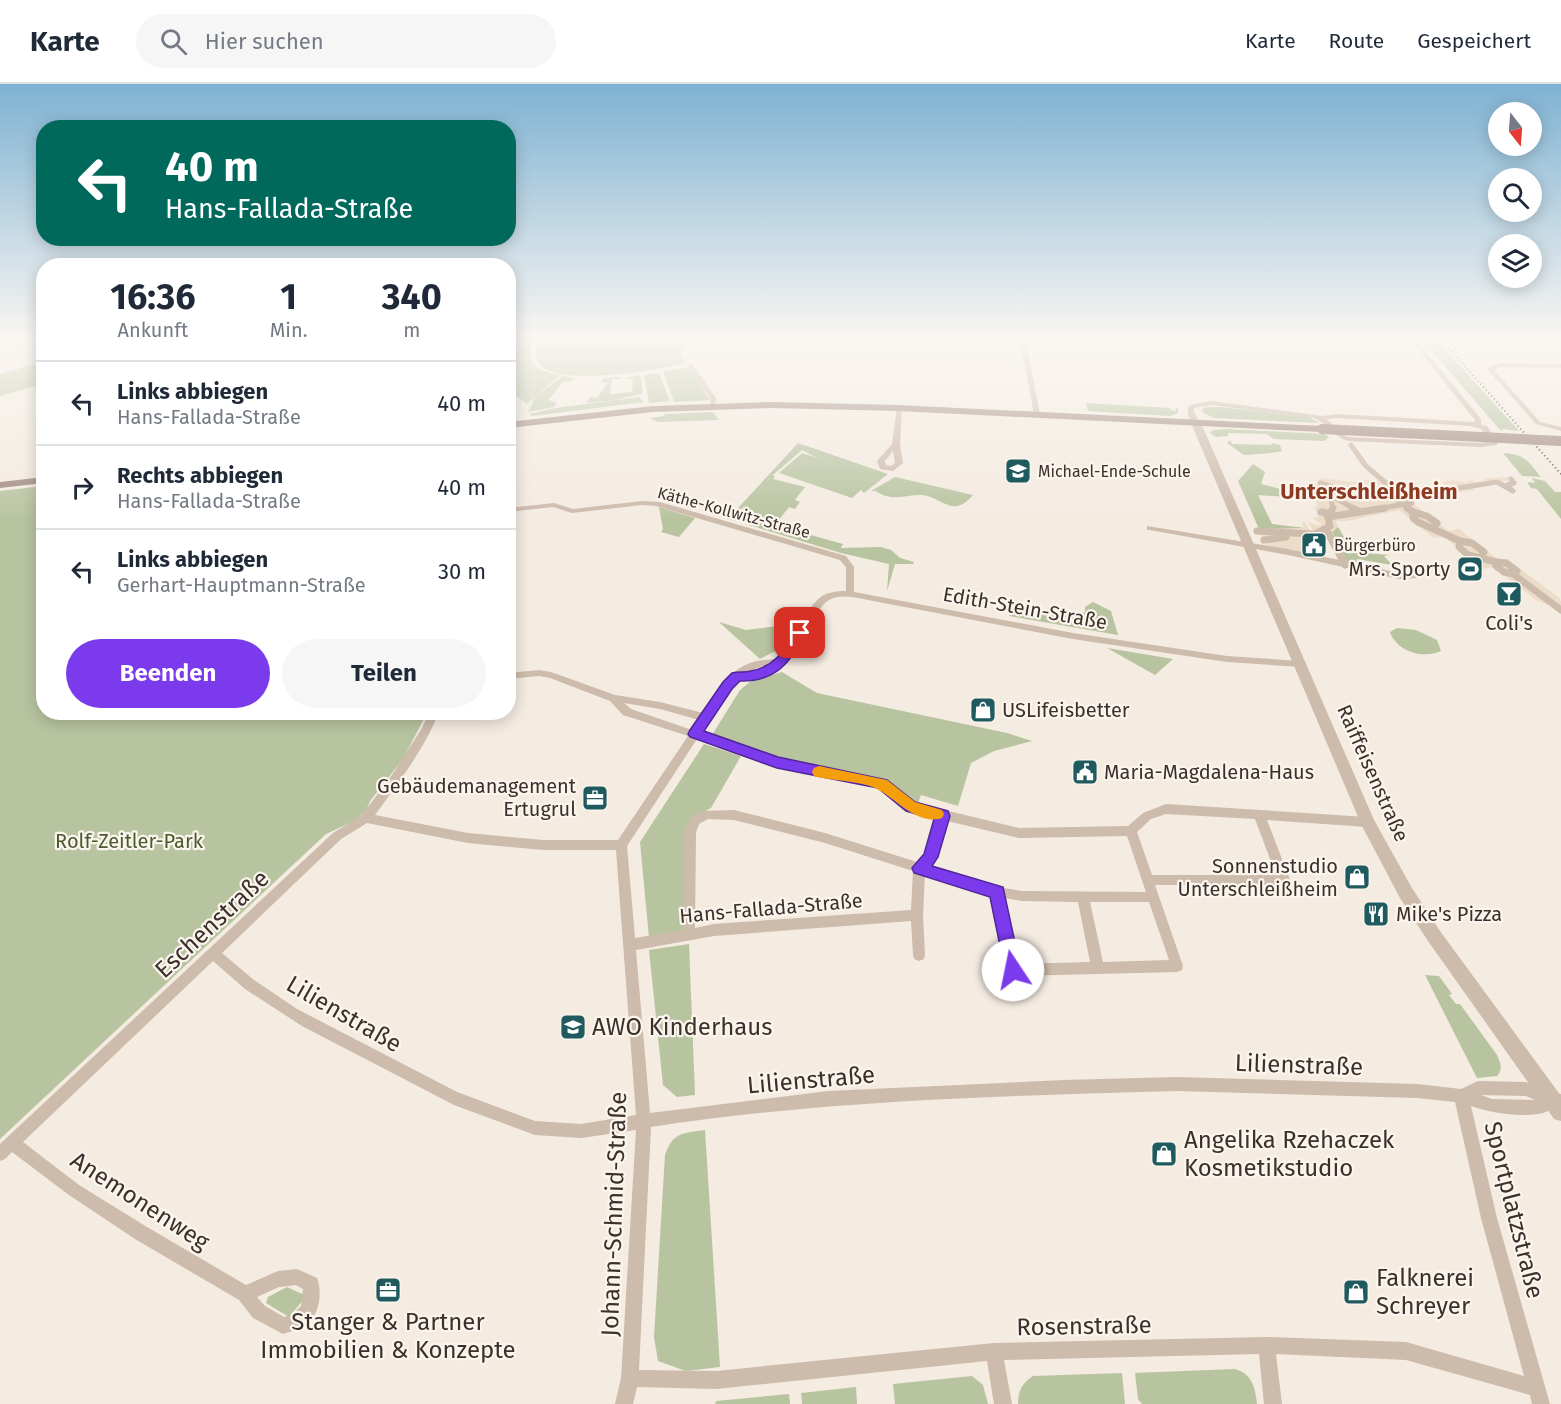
<!DOCTYPE html>
<html lang="de">
<head>
<meta charset="utf-8">
<style>
	:root { --surface:#fff; --page:#f6f6f7; --text:#1f2937; --muted:#747a83; --line:#e0e1e3; --accent:#7c3aed }
	body { margin:0; font-family:"Fira Sans",sans-serif; background:var(--page); color:var(--text); height:100vh; display:flex; flex-direction:column; font-size:22px; white-space:nowrap }
	* { box-sizing:border-box; margin:0 }
	p { font-size:20px; color:var(--muted) }
	.icon { flex:none; width:33px; height:33px; fill:none; stroke:currentColor; stroke-width:2; stroke-linecap:round; stroke-linejoin:round }
	.map { position:relative; flex:1; overflow:hidden }
	.details { position:absolute; left:36px; top:174px; width:480px; height:462px; display:flex; flex-direction:column; background:var(--surface); border-radius:24px; box-shadow:0 3px 15px #0003 }
	.details>* { flex:none }
	.top-card { position:absolute; left:36px; top:36px; width:480px; height:126px; border-radius:24px; box-shadow:0 3px 15px #0003; background:#00695c; color:#fff; overflow:hidden }
	.needle { width:39px; rotate:163deg }
	.fabs { position:absolute; left:1488px; top:18px; display:grid; gap:12px }
	.fabs a { display:grid; place-items:center; width:54px; height:54px; border-radius:50%; background:var(--surface); box-shadow:0 3px 15px #0003; font-size:30px }
	.pin { position:absolute; display:grid; place-items:center; width:51px; height:51px; color:#fff; margin:-26px; border-radius:12px; box-shadow:0 3px 9px #0006 }
	.me { position:absolute; width:66px; margin:-33px; rotate:349deg; stroke-linejoin:round; filter:drop-shadow(0 0 4px #0008) }
	.turn { display:flex; align-items:center; gap:21px; height:126px; padding:0 30px; font-size:27px }
	.turn .icon { width:78px; height:78px; stroke-width:2.5 }
	.turn b { display:block; font-size:42px; line-height:51px }
	.eta { display:flex; justify-content:space-evenly; align-items:center; height:102px; text-align:center }
	.eta b { font-size:36px; font-weight:700; line-height:42px }
	.button { display:flex; gap:12px; margin-top:auto; padding:12px 30px }
	.button a { flex:1; height:69px; border-radius:36px; background:var(--accent); color:#fff; font-size:24px; font-weight:700; line-height:69px; text-align:center }
	.button a+a { background:var(--page); color:var(--text) }
	ul { padding:0; list-style:none }
	li { display:flex; align-items:center; gap:18px; height:84px; padding:0 30px; border-top:2px solid var(--line) }
	li div { flex:1 }
	li b { display:block; font-size:22px }
	li em { font-style:normal }
	header { display:flex; align-items:center; gap:36px; box-sizing:border-box; height:84px; padding:0 30px; background:var(--surface); border-bottom:2px solid var(--line) }
	header strong { font-size:28px }
	nav { display:flex; gap:33px; margin-inline-start:auto; font-size:21px }
	.search { width:420px; height:54px; background:var(--page); display:flex; align-items:center; gap:15px; box-sizing:border-box; padding:0 21px; border-radius:33px; color:var(--muted); font-size:22px }
	.map>svg:first-child { display:block }
</style>
</head>
<body>
<header>
<strong>Karte</strong>
<div class="search"><svg class="icon" aria-label="search" viewBox="0 0 24 24"><circle cx="10" cy="10" r="6"/><path d="M15 15l6 6"/></svg>Hier suchen</div>
<nav><a>Karte</a><a>Route</a><a>Gespeichert</a></nav>
</header>
<div class="map">
<svg width="1561" height="1320" viewBox="0 0 1561 1320">
	<rect width="100%" height="100%" fill="#f4ebe1"/>
	<!-- green -->
	<g fill="#b8c4a0">
		<path d="M509,252H532C533,259 530,266 531,273C532,286 550,289 560,291L527,320L509,306Z"/>
		<path d="M537,252H688L680,271L685,278L683,280C656,286 556,304 538,279C536,274 536,270 536,265L541,260L537,258Z"/>
		<path d="M1419,252H1433L1519,347L1502,345L1503,347L1500,346Z"/>
		<path d="M43,278V300L0,312V290Z"/>
		<path d="M683,284L690,285L710,316L674,318L663,287Z"/>
		<path d="M659,289L670,317L649,319L644,291Z"/>
		<path d="M640,291L643,308L641,310L614,316L586,319L591,313L597,314L608,299L600,298L603,294L620,293L619,295H612L610,310L632,308L633,295L625,294Z"/>
		<path d="M563,292L574,294L571,298L564,297L548,316L557,319L554,323L528,328L535,313Z"/>
		<path d="M639,313L644,318L532,332L529,330L556,324Z"/>
		<path d="M1086,319L1170,324L1171,326L1176,327V324H1178V329L1170,332L1088,327Z"/>
		<path d="M1207,323H1221L1309,333L1320,339L1214,334L1202,328L1203,324Z"/>
		<path d="M713,328L719,336L658,338L650,334L664,332L665,330Z"/>
		<path d="M1225,345L1324,350L1329,353L1324,357L1274,355L1266,350L1228,349V352L1216,353L1210,349L1213,346Z"/>
		<path d="M1230,356L1232,360L1272,361L1271,359L1280,361L1282,367C1269,370 1257,370 1244,371L1227,359Z"/>
		<path d="M798,359L888,390L864,409L861,406L852,414L779,389L802,369L817,374L802,366L773,391L775,393L773,395L805,403L795,416L800,418L795,425L789,423L778,437L741,427L746,420L734,432L736,437L728,435Z"/>
		<path d="M1503,369C1525,370 1528,377 1541,393L1522,392Z"/>
		<path d="M1253,380L1265,388L1261,400L1284,406L1288,413L1258,411L1272,440L1305,444L1290,447L1259,445L1238,397Z"/>
		<path d="M895,393L973,411C953,435 942,413 922,411C905,410 893,419 876,407H871Z"/>
		<path d="M1532,394L1545,397L1555,408H1561V435L1537,405L1531,404L1527,398L1535,399Z"/>
		<path d="M43,402L44,628L427,629L403,675L370,717L366,727L356,736L326,750L0,1055V407Z"/>
		<path d="M659,423L695,434L679,453L661,448L663,445Z"/>
		<path d="M753,435L843,460L841,464L881,463L891,466L900,474L914,478L913,480H895L887,507L889,480L841,469L749,441Z"/>
		<path d="M1338,443L1353,468L1390,471L1384,472L1392,481L1357,475L1356,480L1347,478L1332,448Z"/>
		<path d="M1093,518L1111,527L1118,551L1009,532L1015,525L1045,528L1052,521L1078,530L1085,528V523Z"/>
		<path d="M719,538L746,546L793,540L777,566L760,575Z"/>
		<path d="M1397,544L1416,546L1437,556L1441,567C1423,575 1397,568 1390,548Z"/>
		<path d="M1107,564L1173,575L1155,591Z"/>
		<path d="M782,588L817,609L1007,649L1032,657L994,667L971,679L958,722L921,711L918,719L910,716L888,700L782,674L712,651L740,606L751,597Z"/>
		<path d="M704,660L741,672L711,724L692,734L684,847L649,854L640,758Z"/>
		<path d="M689,860L695,1011L677,1013L663,1001L649,866Z"/>
		<path d="M1425,891L1439,892L1452,910L1449,911L1456,920H1460L1497,971C1501,980 1503,985 1497,992L1477,994Z"/>
		<path d="M705,1046L720,1283L686,1287L658,1277L654,1253L665,1071C673,1048 683,1049 705,1046Z"/>
		<path d="M287,1203L304,1211V1215L289,1233L266,1219L268,1213Z"/>
		<path d="M1234,1285C1252,1289 1255,1303 1257,1320H1142L1138,1315L1135,1289Z"/>
		<path d="M1122,1289L1125,1320H1018C1018,1307 1022,1299 1033,1292Z"/>
		<path d="M972,1292L983,1301L988,1320H895L893,1300Z"/>
		<path d="M856,1303L857,1320H802L801,1309Z"/>
		<path d="M789,1310L790,1320H715L716,1317Z"/>
	</g>
	<!-- plaza -->
	<g fill="#ecdcc8">
		<path d="M1348,361H1353L1362,376L1388,397L1400,400L1408,407L1445,401L1442,398L1452,396L1468,399L1467,395L1476,398L1485,397L1484,394L1509,393L1512,396L1473,403L1475,406L1409,416L1449,447L1459,445L1499,476L1507,475L1558,513L1561,517V526L1536,516L1493,483L1483,485L1443,452L1434,454L1399,426L1347,437H1336L1338,443L1332,448L1347,478L1340,476L1329,455L1316,452L1308,438L1318,442L1322,440L1312,434L1319,433L1314,423H1318L1313,413H1308L1304,405L1318,403L1320,394L1362,399L1361,396H1378L1360,380Z"/>
		<path d="M1302,438H1305L1313,452H1299L1302,460L1300,462H1303L1308,469L1266,461L1259,445L1304,444Z"/>
	</g>
	<g fill="none" stroke-linecap="round" stroke-linejoin="round">
		<!-- pedestrian-far1 -->
		<g stroke="#cdbbac" stroke-width="5">
			<path d="M1351,361L1366,382L1388,401"/>
			<path d="M1320,399L1339,405"/>
			<path d="M1386,399L1394,413L1409,425"/>
			<path d="M1315,403L1355,425"/>
			<path d="M1333,425L1330,411L1339,405L1360,404L1403,413L1497,398L1513,407L1507,401L1514,399L1511,395"/>
			<path d="M1376,425L1412,419L1403,412"/>
		</g>
		<!-- pedestrian -->
		<g stroke="#cdbbac" stroke-width="7">
			<path d="M1352,424L1360,428"/>
			<path d="M1407,424L1413,428V434L1418,438L1460,457L1459,463L1468,471L1496,478V482L1504,488L1513,490L1561,526"/>
			<path d="M1321,428H1325L1328,433L1333,424"/>
			<path d="M1413,428L1427,432L1437,439L1433,444"/>
			<path d="M1326,445L1345,481"/>
			<path d="M1257,447L1312,450"/>
			<path d="M1315,450L1330,442L1328,433L1385,424"/>
			<path d="M1264,456L1286,453L1285,450"/>
			<path d="M1460,457L1472,459L1484,468L1481,473"/>
			<path d="M1496,478L1506,479L1517,487L1515,489"/>
		</g>
		<!-- minor -->
		<g fill="#cdbbac" fill-rule="evenodd">
			<path d="M1019,252H1025L1040,330L1037,332L1034,330Z"/>
			<path d="M1407,252H1413L1481,335V341L1487,342L1498,359L1497,361L1480,363L1348,357C1333,353 1328,340 1314,334L1211,321L1194,324V328L1200,339L1196,341C1189,338 1186,327 1189,321L1211,317L1322,332L1337,330L1474,338L1475,336ZM1337,334L1471,342L1481,345L1489,357L1480,359L1348,353L1341,350L1327,335Z"/>
			<path d="M1500,279L1561,280V284L1500,283L1494,286L1540,338L1561,343V347L1536,340L1488,286L1490,282Z"/>
			<path d="M688,280H692L716,314L715,323L710,322V314L687,281Z"/>
			<path d="M897,323L902,324L900,360L903,379L893,387L880,385L877,377L892,360ZM893,367L895,379L891,382L886,381L885,377Z"/>
			<path d="M642,417L660,418L846,472L854,483V508L1073,549L1227,572L1300,577L1305,580L1300,583L1227,578L1073,555L868,516C857,514 842,510 831,515C824,518 820,525 816,531C793,568 788,593 739,595L730,603L701,649L777,674L882,696L915,719L1019,744L1128,742L1143,729L1166,720L1367,733L1371,735L1373,738L1371,741L1367,743L1267,736L1290,796L1288,800L1284,801H1155L1183,882L1182,886L1177,888L1013,892L1008,890L992,812L925,790L923,831L925,871L924,875L919,877L914,875L913,871L911,837L714,852L636,866L650,1029L828,1007L1064,996L1177,993L1417,1000L1461,1005L1478,997L1526,998L1552,1009L1561,1010V1024C1551,1023 1547,1029 1538,1030C1515,1033 1492,1029 1471,1022L1497,1134L1550,1320H1532L1530,1311L1406,1276L1276,1270L1282,1320H1264L1259,1270L1004,1276L1012,1320H994L987,1277L716,1305L637,1303L633,1320H615L621,1294L636,1046L581,1054L535,1051L454,1021L302,942L245,905L213,877L23,1058L79,1101L147,1143L246,1201L278,1187L297,1185L317,1194C322,1207 320,1227 310,1237C303,1244 292,1247 283,1250L253,1234L239,1216L135,1155L69,1111L12,1068L5,1075L0,1077V1060L333,749L362,731L394,688L422,644L429,628H439C424,666 398,699 375,731L468,749L543,756H618L688,652L623,631L610,617L550,594L539,592L508,595V589L539,586L551,588L615,611L660,618L703,629C716,609 729,585 753,578C762,575 774,577 781,572C792,557 808,521 822,512C829,508 838,507 846,507V483L840,476L656,422L642,421L572,429L553,423L508,428V424L554,419L573,425ZM762,582H769L763,585L748,588ZM624,619L660,625L699,636L692,646L631,625ZM697,655L777,682L879,704L907,726L937,735L926,770L917,778L825,749L734,726L702,727L691,734L684,748L683,846L635,854L627,762ZM1166,730L1255,735L1276,791H1152L1137,748L1151,735ZM708,735L734,736L825,759L913,787L911,826L714,840L695,844L696,748L699,740ZM947,737L1019,754L1127,752L1146,808L1022,807L997,803L929,782L937,773ZM367,739L468,759L543,766H616L636,1031L581,1040L535,1037L457,1008L297,925L254,896L222,869L341,755ZM1004,814L1022,817L1078,818L1090,878L1018,880ZM1090,818H1149L1169,876L1103,878ZM1177,1007L1417,1014L1455,1018L1481,1134L1524,1292L1406,1258L1267,1253L994,1259L716,1287L639,1286L651,1043C825,1016 1001,1012 1177,1007ZM1481,1011L1526,1012L1535,1016L1492,1015ZM296,1201L303,1205L301,1222L293,1230L284,1233L265,1222L257,1213L279,1203Z"/>
			<path d="M1147,442L1288,465L1399,489L1418,488L1422,491L1418,494L1399,495L1288,471L1150,446H1147Z"/>
		</g>
		<!-- tertiary -->
		<path fill="#cdbbac" fill-rule="evenodd" d="M1196,336L1201,339L1374,736L1412,804L1440,847L1561,1012V1037L1554,1035L1428,857L1400,814L1362,742L1191,339Z"/>
		<!-- secondary -->
		<g fill="#a18a7d" fill-rule="evenodd">
			<path d="M771,318L899,321L1322,342L1327,345L1322,348L899,327L771,324L653,328L508,344V338L653,322Z"/>
			<path d="M44,393V399L0,404V398Z"/>
		</g>
		<!-- rail -->
		<path stroke="#3b302b" stroke-width="2" stroke-dasharray="1 3" stroke-linecap="butt" d="M1438,252L1561,390"/>
		<!-- secondary-bridge -->
		<path stroke="#a18a7d" stroke-width="10" d="M1322,345L1561,357"/>
	</g>
	<!-- sky -->
	<linearGradient id="sky" x2="0" y2="1"><stop stop-color="#7eb2d2"/><stop offset="0.58" stop-color="#faf6f2"/><stop offset="1" stop-color="#faf6f2" stop-opacity="0"/></linearGradient>
	<rect width="1561" height="437" fill="url(#sky)"/>
	<!-- route -->
	<path fill="#7c3aed" stroke="#51269a" stroke-width="1.5" d="M800,545L806,549C791,578 776,598 740,597L732,605L704,647L778,673L887,696L915,718L948,727L950,732L938,773L932,782L1003,803L1021,886L1019,891L1013,894L1007,891L1005,886L990,813L914,789L912,784L924,770L934,735L906,727L878,704L777,684L690,653L688,650L690,646L723,598L732,589C739,587 745,589 751,587C776,582 784,566 796,546Z"/>
	<!-- slow -->
	<path fill="#f59e0b" d="M819,682L887,696L915,718L942,726L944,730L942,734C918,742 896,715 879,706C865,697 832,697 814,692L812,688L814,684Z"/>
	<!-- icons -->
	<defs>
		<symbol id="school-square" viewBox="-11 -11 22 22"><rect x="-9" y="-9" width="18" height="18" rx="4" fill="#1f5a5e" stroke="#fbf5ee"/><path d="M0-5L7-2L0 1L-7-2ZM-4 1L0 2.5L4 1V4Q0 6-4 4Z" fill="#fff"/></symbol>
		<symbol id="civic-square" viewBox="-11 -11 22 22"><rect x="-9" y="-9" width="18" height="18" rx="4" fill="#1f5a5e" stroke="#fbf5ee"/><path d="M-.6-6.5H3V-4.5H.6V-3L4-1V1h2V6H-6V1h2V-1L-.6-3ZM-1.2 2.5V6h2.4V2.5Z" fill="#fff"/></symbol>
		<symbol id="stadium-square" viewBox="-11 -11 22 22"><rect x="-9" y="-9" width="18" height="18" rx="4" fill="#1f5a5e" stroke="#fbf5ee"/><path d="M0-5a6.5 5 0 1 0 0 10a6.5 5 0 1 0 0-10ZM-3.5-1.8h7v3.6h-7Z" fill="#fff"/></symbol>
		<symbol id="bar-square" viewBox="-11 -11 22 22"><rect x="-9" y="-9" width="18" height="18" rx="4" fill="#1f5a5e" stroke="#fbf5ee"/><path d="M-6-5H6L.8 .8V4.5H3.5V6h-7V4.5H-.8V.8Z" fill="#fff"/></symbol>
		<symbol id="shop-square" viewBox="-11 -11 22 22"><rect x="-9" y="-9" width="18" height="18" rx="4" fill="#1f5a5e" stroke="#fbf5ee"/><path d="M-5-2.5h2.3a2.7 3.5 0 0 1 5.4 0H5L5.5 6h-11ZM-1.5-2.5h3a1.5 2.3 0 0 0-3 0Z" fill="#fff"/></symbol>
		<symbol id="office-square" viewBox="-11 -11 22 22"><rect x="-9" y="-9" width="18" height="18" rx="4" fill="#1f5a5e" stroke="#fbf5ee"/><path d="M-6-3h4V-5.5h4V-3h4V5H-6ZM-1-4.5V-3h2v-1.5ZM-6 0V1H6V0Z" fill="#fff"/></symbol>
		<symbol id="restaurant-square" viewBox="-11 -11 22 22"><rect x="-9" y="-9" width="18" height="18" rx="4" fill="#1f5a5e" stroke="#fbf5ee"/><path d="M-5-6h1v4h1v-4h1v4h1v-4h1v5L-1.5 .5V6h-2V.5L-5-1ZM5-6V6H3V1.5H1.5Q1.5-4 5-6Z" fill="#fff"/></symbol>
	</defs>
	<g fill-rule="evenodd">
		<use href="#school-square" x="1003" y="372" width="30" height="30"/>
		<use href="#civic-square" x="1299" y="446" width="30" height="30"/>
		<use href="#stadium-square" x="1455" y="470" width="30" height="30"/>
		<use href="#bar-square" x="1494" y="495" width="30" height="30"/>
		<use href="#shop-square" x="968" y="611" width="30" height="30"/>
		<use href="#civic-square" x="1070" y="673" width="30" height="30"/>
		<use href="#office-square" x="580" y="699" width="30" height="30"/>
		<use href="#shop-square" x="1342" y="778" width="30" height="30"/>
		<use href="#restaurant-square" x="1361" y="815" width="30" height="30"/>
		<use href="#school-square" x="558" y="928" width="30" height="30"/>
		<use href="#shop-square" x="1149" y="1055" width="30" height="30"/>
		<use href="#office-square" x="373" y="1191" width="30" height="30"/>
		<use href="#shop-square" x="1341" y="1193" width="30" height="30"/>
	</g>
	<g text-anchor="middle" stroke-width="4.5" stroke-linejoin="round" paint-order="stroke">
		<!-- far-poi labels -->
		<g font-size="16" fill="#3b302b" stroke="#fbf5ee" text-anchor="start">
			<text x="1038" y="393">Michael-Ende-Schule</text>
			<text x="1334" y="467">Bürgerbüro</text>
		</g>
		<!-- far-street labels -->
		<g font-size="16" fill="#3b302b" stroke="#fbf5ee">
			<text transform="translate(734 428) rotate(15)" y="6">Käthe-Kollwitz-Straße</text>
		</g>
		<!-- poi labels -->
		<g font-size="20" fill="#3b302b" stroke="#fbf5ee" text-anchor="end">
			<text x="1450" y="492">Mrs. Sporty</text>
			<text x="1509" y="546" text-anchor="middle">Coli's</text>
			<text x="1002" y="633" text-anchor="start">USLifeisbetter</text>
			<text x="1104" y="695" text-anchor="start">Maria-Magdalena-Haus</text>
			<text x="576" y="709">Gebäudemanagement<tspan x="576" dy="23">Ertugrul</tspan></text>
			<text x="1338" y="789">Sonnenstudio<tspan x="1338" dy="23">Unterschleißheim</tspan></text>
			<text x="1396" y="837" text-anchor="start">Mike's Pizza</text>
		</g>
		<!-- street labels -->
		<g font-size="20" fill="#3b302b" stroke="#fbf5ee">
			<text transform="translate(1025 524) rotate(10)" y="7">Edith-Stein-Straße</text>
			<text transform="translate(1373 689) rotate(66)" y="7">Raiffeisenstraße</text>
			<text transform="translate(771 824) rotate(-5)" y="7">Hans-Fallada-Straße</text>
		</g>
		<!-- park labels -->
		<g font-size="20" fill="#4a5a2e" stroke="#fbf5ee">
			<text x="129" y="764">Rolf-Zeitler-Park</text>
		</g>
		<!-- far-district labels -->
		<g font-size="22" font-weight="bold" fill="#8c3b22" stroke="#fbf5ee">
			<text x="1369" y="415">Unterschleißheim</text>
		</g>
		<!-- near-street labels -->
		<g font-size="24" fill="#3b302b" stroke="#fbf5ee">
			<text transform="translate(212 840) rotate(-43)" y="8">Eschenstraße</text>
			<text transform="translate(344 930) rotate(30)" y="8">Lilienstraße</text>
			<text transform="translate(1299 981) rotate(2)" y="8">Lilienstraße</text>
			<text transform="translate(811 996) rotate(-5)" y="8">Lilienstraße</text>
			<text transform="translate(140 1117) rotate(33)" y="8">Anemonenweg</text>
			<text transform="translate(1514 1126) rotate(76)" y="8">Sportplatzstraße</text>
			<text transform="translate(614 1130) rotate(-88)" y="8">Johann-Schmid-Straße</text>
			<text transform="translate(1084 1242) rotate(-1)" y="8">Rosenstraße</text>
		</g>
		<!-- near-poi labels -->
		<g font-size="24" fill="#3b302b" stroke="#fbf5ee" text-anchor="start">
			<text x="592" y="951">AWO Kinderhaus</text>
			<text x="1184" y="1064">Angelika Rzehaczek<tspan x="1184" dy="28">Kosmetikstudio</tspan></text>
			<text x="1376" y="1202">Falknerei<tspan x="1376" dy="28">Schreyer</tspan></text>
			<text x="388" y="1246" text-anchor="middle">Stanger &amp; Partner<tspan x="388" dy="28">Immobilien &amp; Konzepte</tspan></text>
		</g>
	</g>
</svg>
<div class="fabs">
<a><svg class="needle" viewBox="-14 -14 28 28"><path d="M0-13l5 13h-10z" fill="#e53935"/><path d="M0 13l5-13h-10z" fill="#747a83"/></svg></a>
<a><svg class="icon" aria-label="search" viewBox="0 0 24 24"><circle cx="10" cy="10" r="6"/><path d="M15 15l6 6"/></svg></a>
<a><svg class="icon" aria-label="layers" viewBox="0 0 24 24"><path d="M12 4l9 5-9 5-9-5zM3 14l9 5 9-5"/></svg></a>
</div>
<div class="pin" style="left:800px;top:549px;background:#d93025"><svg class="icon" aria-label="arrive" viewBox="0 0 24 24"><path d="M6 21V4h12l-3 4 3 4H6"/></svg></div>
<svg class="me" style="left:1013px;top:886px" viewBox="-20 -20 40 40"><circle r="19" fill="#fff"/><path d="M0-13L10 11 0 6-10 11z" fill="#7c3aed"/></svg>
<div class="top-card">
<div class="turn"><svg class="icon" aria-label="left" viewBox="0 0 24 24"><path d="M17 20v-9H6M10 6l-5 5 5 5"/></svg><div><b>40 m</b>Hans-Fallada-Straße</div></div>
</div>
<section class="details">
<div class="eta">
<div><b>16:36</b><p>Ankunft</p></div>
<div><b>1</b><p>Min.</p></div>
<div><b>340</b><p>m</p></div>
</div>
<ul>
<li><svg class="icon" aria-label="left" viewBox="0 0 24 24"><path d="M17 20v-9H6M10 6l-5 5 5 5"/></svg><div><b>Links abbiegen</b><p>Hans-Fallada-Straße</p></div><em>40 m</em></li>
<li><svg class="icon" aria-label="right" viewBox="0 0 24 24"><path d="M7 20v-9h11M14 6l5 5-5 5"/></svg><div><b>Rechts abbiegen</b><p>Hans-Fallada-Straße</p></div><em>40 m</em></li>
<li><svg class="icon" aria-label="left" viewBox="0 0 24 24"><path d="M17 20v-9H6M10 6l-5 5 5 5"/></svg><div><b>Links abbiegen</b><p>Gerhart-Hauptmann-Straße</p></div><em>30 m</em></li>
</ul>
<div class="button"><a>Beenden</a><a>Teilen</a></div>
</section>
</div>
</body>
</html>
